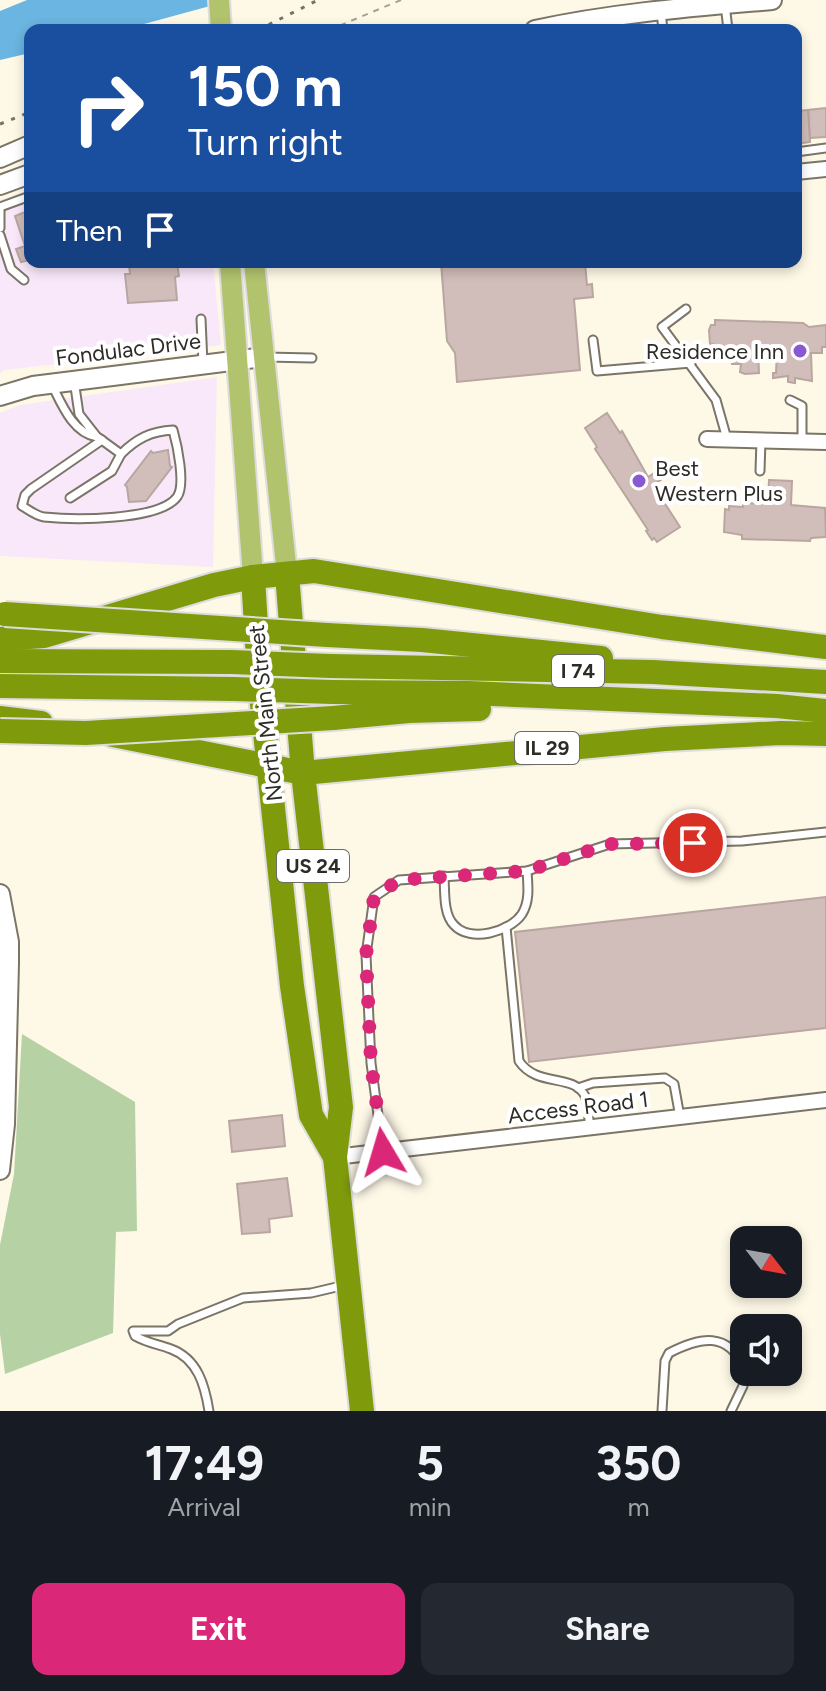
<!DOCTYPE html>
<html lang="en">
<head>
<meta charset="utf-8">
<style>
	:root { --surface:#171b24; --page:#242831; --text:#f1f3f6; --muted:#9ea1a6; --accent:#db2777 }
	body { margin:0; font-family:Figtree,sans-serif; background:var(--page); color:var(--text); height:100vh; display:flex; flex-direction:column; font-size:30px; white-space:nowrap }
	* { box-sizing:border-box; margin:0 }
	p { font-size:26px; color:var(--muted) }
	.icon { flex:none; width:44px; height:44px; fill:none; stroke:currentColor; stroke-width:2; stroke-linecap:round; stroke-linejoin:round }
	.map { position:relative; height:1411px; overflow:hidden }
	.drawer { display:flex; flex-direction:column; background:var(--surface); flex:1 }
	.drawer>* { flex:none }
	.guide { position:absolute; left:24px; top:24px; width:778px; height:244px; border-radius:16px; box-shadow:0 4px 12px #0003; background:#1a4fa0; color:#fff; overflow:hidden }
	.needle { width:52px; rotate:121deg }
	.controls { position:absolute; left:730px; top:1226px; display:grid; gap:16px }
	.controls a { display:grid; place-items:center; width:72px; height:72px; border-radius:16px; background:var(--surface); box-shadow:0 4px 12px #0003; font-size:40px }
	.pin { position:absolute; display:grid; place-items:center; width:68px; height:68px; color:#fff; margin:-34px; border:4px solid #fff; border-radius:50%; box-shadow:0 2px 8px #0007 }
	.me { position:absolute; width:88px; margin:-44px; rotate:353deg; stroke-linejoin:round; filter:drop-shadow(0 0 6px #0008) }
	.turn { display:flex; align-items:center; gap:28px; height:168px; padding:0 32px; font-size:36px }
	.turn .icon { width:104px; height:104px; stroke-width:2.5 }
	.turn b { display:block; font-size:56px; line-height:68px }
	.then { display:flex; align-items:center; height:76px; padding:0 32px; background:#0003; gap:16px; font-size:30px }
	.eta { display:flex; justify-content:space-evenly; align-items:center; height:136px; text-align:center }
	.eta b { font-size:48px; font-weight:700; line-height:56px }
	.primary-button { display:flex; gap:16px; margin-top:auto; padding:16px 32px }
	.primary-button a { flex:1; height:92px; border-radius:16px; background:var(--accent); color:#fff; font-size:32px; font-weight:700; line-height:92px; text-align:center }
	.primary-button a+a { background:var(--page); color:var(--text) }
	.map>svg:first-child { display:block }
</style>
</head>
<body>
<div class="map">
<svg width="826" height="1411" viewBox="0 0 826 1411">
	<rect width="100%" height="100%" fill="#fef8e7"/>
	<!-- commercial -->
	<g fill="#f9e8fa">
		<path d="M30,190V262H213L221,345L5,370L0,373V200Z"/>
		<path d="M217,377L213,567L0,556V413L20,405Z"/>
	</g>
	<!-- green -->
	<path fill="#b6d2a5" d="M22,1034L135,1102L137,1231L116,1232L113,1333L5,1374L0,1334V1245L14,1174Z"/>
	<!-- water -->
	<path fill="#6ab5e1" d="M27,0H232L122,30H30V53L0,60V11Z"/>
	<!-- building -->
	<g fill="#d1bdb9" stroke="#b9a6a1" stroke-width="2">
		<path d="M826,108V137L810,138L808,110Z"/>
		<path d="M808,110L810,142L796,144V111Z"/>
		<path d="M30,210V260L21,262L16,249L25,246L15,216Z"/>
		<path d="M155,262H177L179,276L175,277L177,300L128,303L125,274H130L129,265Z"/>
		<path d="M441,262H585L587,285L592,284L593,297L574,299L580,370L457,382L455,353L447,341Z"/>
		<path d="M703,262H742V267L703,265Z"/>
		<path d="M715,320L803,323L809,327L826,325V347H822V353H811L812,381L795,378V383L788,382V376L773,378V373H776L777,350L758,349L759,373L745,374L740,372L741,364H732V356L740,357V349H713V344H710L709,330L711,325H715Z"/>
		<path d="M607,413L620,433L622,431L648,477L662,468L667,476L653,485L680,527L657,542L654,538L652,540L646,531L648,530L595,449L597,447L585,428Z"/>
		<path d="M168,450L170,466L172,467L146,501L129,502L127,487L125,485L151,451L153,453Z"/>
		<path d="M769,480L792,481L791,505L825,508L826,537L811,538L810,541L742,539V535L724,532L725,509L729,510V506L743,507V503L768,504Z"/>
		<path d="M826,897V1028L529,1062L515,932Z"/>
		<path d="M282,1115L285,1146L232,1152L229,1121Z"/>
		<path d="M287,1178L292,1216L269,1219L270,1232L242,1234L237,1184Z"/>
	</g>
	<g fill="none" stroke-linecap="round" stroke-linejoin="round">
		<defs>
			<g id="lane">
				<path d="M725,4L728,30"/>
				<path d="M661,12L663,30"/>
				<path d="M796,152L826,148"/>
				<path d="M0,207L30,196"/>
				<path d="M0,210V228"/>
				<path d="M0,235L11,269L24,280"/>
				<path d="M686,309L662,327L716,400L727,439"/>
				<path d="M201,319L203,364"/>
				<path d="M593,340L597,371L691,363"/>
				<path d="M266,357L312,358"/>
				<path d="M52,385C62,405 73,433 97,437L79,414L74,380"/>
				<path d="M790,400L802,406V442"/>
				<path d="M102,440L31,489L25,495L22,506C29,510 36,516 44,517C73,520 159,521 177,497C186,485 177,444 173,430C151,431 136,439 121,454"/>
				<path d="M760,471L761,440"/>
				<path d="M70,498L112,471L121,454L99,438"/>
				<path d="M444,876C445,891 443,914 454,925C470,943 510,932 522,914C530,901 528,886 527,871"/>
				<path d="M506,927L519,1061C537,1088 574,1073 585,1096C589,1104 588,1118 590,1127"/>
				<path d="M578,1088L593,1083L665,1078L674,1084L680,1117"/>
				<path d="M383,1152L371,1063L366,955L374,897L399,880L527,871L610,844L742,841L826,832"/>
				<path d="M209,1411C205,1386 198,1359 171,1349C158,1344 147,1343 135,1336L133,1331H168L178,1324L243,1298L311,1293L345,1285"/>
				<path d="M662,1411L665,1361L669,1353C700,1337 728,1331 744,1368"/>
				<path d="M731,1411L743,1386L745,1372"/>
			</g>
			<g id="street">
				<path d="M796,172L826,169"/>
				<path d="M707,439L826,442"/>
				<path d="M335,1157L826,1100"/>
			</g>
			<g id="secondary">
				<path d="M535,30C613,13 692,7 772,0"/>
				<path d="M0,158L30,145"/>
				<path d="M0,185L30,174"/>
				<path d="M0,396L33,386L264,357"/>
				<path d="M0,894L9,942V963L5,1124L0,1170"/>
			</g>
			<g id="primary">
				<path d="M219,0L221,30"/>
				<path d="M230,262L253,577"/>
				<path d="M254,262L287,574"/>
			</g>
			<g id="highway">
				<path d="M287,574L303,773L341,1107L335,1157L362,1411"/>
				<path d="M253,577L259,676L292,986L311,1115L335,1157"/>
				<path d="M327,635L422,640L601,658"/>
				<path d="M0,639L44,636L214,585L253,577L314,571L662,627L826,647"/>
				<path d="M0,661L232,662"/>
				<path d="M330,666L653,672L826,682"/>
				<path d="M0,686L234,689"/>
				<path d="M332,692L469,693L777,706L826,711"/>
				<path d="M0,718L41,723"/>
				<path d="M333,718L409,711L479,709"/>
				<path d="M113,735L303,773L665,739L781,733L826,734"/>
			</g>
		</defs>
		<!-- lane casing -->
		<use href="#lane" stroke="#7b7567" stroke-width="11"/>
		<!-- street casing -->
		<use href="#street" stroke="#7b7567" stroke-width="18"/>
		<!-- secondary casing -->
		<use href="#secondary" stroke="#7b7567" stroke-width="22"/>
		<!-- primary casing -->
		<use href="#primary" stroke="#dedddc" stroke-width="24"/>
		<!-- highway casing -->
		<use href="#highway" stroke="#dedddc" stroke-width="28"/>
		<!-- path -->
		<path stroke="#a5a194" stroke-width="2" stroke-dasharray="6 6" stroke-linecap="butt" d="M329,30L401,0"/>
		<!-- lane -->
		<use href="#lane" stroke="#fff" stroke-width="7"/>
		<!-- street -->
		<use href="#street" stroke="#fff" stroke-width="14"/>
		<!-- secondary -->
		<use href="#secondary" stroke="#fff" stroke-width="18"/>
		<!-- primary -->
		<use href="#primary" stroke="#b2c36d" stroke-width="20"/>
		<!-- highway -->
		<use href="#highway" stroke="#7f9b0b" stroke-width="24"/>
		<!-- rail -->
		<g stroke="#757268" stroke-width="3" stroke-dasharray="4 8" stroke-linecap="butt">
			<path d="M258,30L318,0"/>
			<path d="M0,124L30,112"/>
		</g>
		<defs>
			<g id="highway-bridge">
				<path d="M5,614L327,635"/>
				<path d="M232,662L330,666"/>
				<path d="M234,689L332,692"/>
				<path d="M0,731L86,733L333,718"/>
			</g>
		</defs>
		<!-- highway-bridge casing -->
		<use href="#highway-bridge" stroke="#dedddc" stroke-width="28" stroke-linecap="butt"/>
		<!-- highway-bridge -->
		<use href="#highway-bridge" stroke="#7f9b0b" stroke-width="24"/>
	</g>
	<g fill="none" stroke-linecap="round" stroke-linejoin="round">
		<!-- route -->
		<path stroke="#db2777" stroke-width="14" stroke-dasharray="0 25.2" d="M383,1152L371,1063L366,955L374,897L399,880L527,871L610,844L693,843"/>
	</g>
	<!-- markers -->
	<g fill="#8959d2" stroke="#fff" stroke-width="3">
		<circle cx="800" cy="351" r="8"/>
		<circle cx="639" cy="481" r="8"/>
	</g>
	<g text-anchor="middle" stroke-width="8" stroke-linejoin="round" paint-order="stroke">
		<!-- shield labels -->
		<g fill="#fff" stroke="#6d6b67" stroke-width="2">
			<rect x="552" y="655" width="52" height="32" rx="6"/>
			<rect x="515" y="732" width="64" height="32" rx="6"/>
			<rect x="277" y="850" width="72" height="32" rx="6"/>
		</g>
		<g font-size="20" font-weight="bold" fill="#2e2c26">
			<text x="578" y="678">I 74</text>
			<text x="547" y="755">IL 29</text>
			<text x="313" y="873">US 24</text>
		</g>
		<!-- street labels -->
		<g font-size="22" fill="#2e2c26" stroke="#fff">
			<text transform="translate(128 349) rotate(-7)" y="8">Fondulac Drive</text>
			<text transform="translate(265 713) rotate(-96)" y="8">North Main Street</text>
			<text transform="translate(578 1107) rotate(-7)" y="8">Access Road 1</text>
		</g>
		<!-- poi labels -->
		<g font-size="22" fill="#2e2c26" stroke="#fff" text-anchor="end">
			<text x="784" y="359">Residence Inn</text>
			<text x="655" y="476" text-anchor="start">Best<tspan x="655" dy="25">Western Plus</tspan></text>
		</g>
	</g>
</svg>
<div class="controls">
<a><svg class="needle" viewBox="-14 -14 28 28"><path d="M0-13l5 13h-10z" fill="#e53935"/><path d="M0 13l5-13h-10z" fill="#9ea1a6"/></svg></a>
<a><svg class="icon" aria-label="sound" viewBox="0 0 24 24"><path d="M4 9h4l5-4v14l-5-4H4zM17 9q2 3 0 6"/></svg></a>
</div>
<div class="pin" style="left:693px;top:843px;background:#d93025"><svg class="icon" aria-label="arrive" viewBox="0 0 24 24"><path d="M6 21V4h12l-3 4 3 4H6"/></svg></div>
<svg class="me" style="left:383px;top:1152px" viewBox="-20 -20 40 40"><path d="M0-17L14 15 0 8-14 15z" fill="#db2777" stroke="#fff" stroke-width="4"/></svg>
<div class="guide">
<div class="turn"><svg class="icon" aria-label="right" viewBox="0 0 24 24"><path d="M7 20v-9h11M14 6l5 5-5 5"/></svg><div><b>150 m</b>Turn right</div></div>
<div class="then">Then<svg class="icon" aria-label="arrive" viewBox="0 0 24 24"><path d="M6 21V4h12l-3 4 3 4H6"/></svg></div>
</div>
</div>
<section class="drawer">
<div class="eta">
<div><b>17:49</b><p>Arrival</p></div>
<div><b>5</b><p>min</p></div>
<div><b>350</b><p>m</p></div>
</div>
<div class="primary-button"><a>Exit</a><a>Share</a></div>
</section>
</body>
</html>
